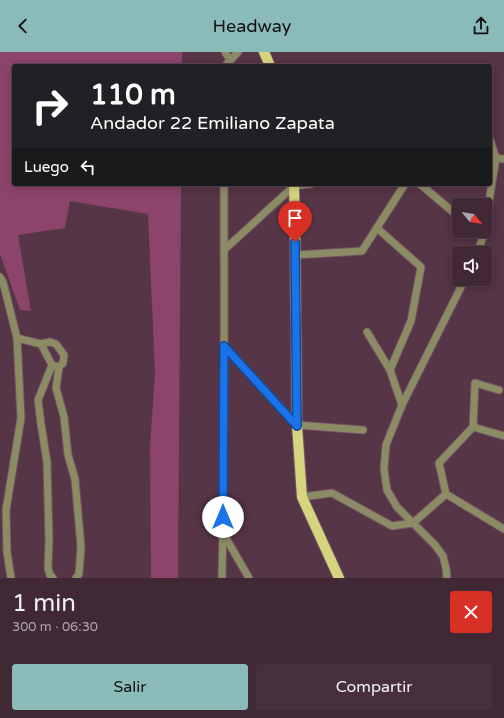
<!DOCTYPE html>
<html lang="es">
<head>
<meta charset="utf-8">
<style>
	:root { --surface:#402834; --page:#47303c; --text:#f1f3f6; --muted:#aea6ac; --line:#59444f; --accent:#8bbbb9 }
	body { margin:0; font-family:"Varela Round",sans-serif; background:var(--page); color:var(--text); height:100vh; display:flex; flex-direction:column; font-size:15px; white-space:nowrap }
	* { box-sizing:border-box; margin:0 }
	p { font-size:13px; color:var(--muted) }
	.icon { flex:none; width:22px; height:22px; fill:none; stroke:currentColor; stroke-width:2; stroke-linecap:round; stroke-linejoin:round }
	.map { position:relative; height:526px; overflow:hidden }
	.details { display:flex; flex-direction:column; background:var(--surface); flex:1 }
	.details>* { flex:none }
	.hud { position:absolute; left:12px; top:12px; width:480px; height:122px; border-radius:4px; box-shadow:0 2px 10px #0003,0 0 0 1px var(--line); background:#202124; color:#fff; overflow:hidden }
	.needle { width:26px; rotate:120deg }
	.buttons { position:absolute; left:452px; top:146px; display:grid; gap:8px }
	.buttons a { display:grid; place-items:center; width:40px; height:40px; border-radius:4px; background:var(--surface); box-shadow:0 2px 10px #0003,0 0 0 1px var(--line); font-size:20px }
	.pin { position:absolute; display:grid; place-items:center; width:34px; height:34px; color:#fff; margin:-41px -17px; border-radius:50% 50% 50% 0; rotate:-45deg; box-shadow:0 0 4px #0007 }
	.pin .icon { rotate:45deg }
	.me { position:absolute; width:44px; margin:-22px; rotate:0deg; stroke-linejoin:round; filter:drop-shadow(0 0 3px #0008) }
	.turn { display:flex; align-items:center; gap:14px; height:84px; padding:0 12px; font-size:18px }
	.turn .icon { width:52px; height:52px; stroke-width:2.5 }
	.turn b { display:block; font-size:28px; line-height:34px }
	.then { display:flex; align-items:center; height:38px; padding:0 12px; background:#0003; gap:8px; font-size:15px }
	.round { display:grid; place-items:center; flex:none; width:42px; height:42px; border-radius:4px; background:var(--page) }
	.summary { display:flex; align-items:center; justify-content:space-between; height:68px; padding:0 12px }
	h1 { font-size:24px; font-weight:600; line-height:30px }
	.button { display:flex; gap:8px; margin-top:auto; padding:8px 12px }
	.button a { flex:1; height:46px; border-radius:4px; background:var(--accent); color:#111; font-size:16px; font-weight:600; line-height:46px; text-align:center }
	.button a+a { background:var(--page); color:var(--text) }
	header { display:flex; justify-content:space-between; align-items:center; height:52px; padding:0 12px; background:var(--accent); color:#111; font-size:18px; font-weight:600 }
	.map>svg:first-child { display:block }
</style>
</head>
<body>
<header><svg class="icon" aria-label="back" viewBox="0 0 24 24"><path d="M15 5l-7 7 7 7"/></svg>Headway<svg class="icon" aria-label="share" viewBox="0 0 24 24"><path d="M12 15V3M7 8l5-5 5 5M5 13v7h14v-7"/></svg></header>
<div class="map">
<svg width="504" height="526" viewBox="0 0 504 526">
	<rect width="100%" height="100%" fill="#563546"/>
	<!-- green -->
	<path fill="#8c446a" d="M0,0H182V14H14V132H181L178,526H151L150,393L155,321L148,162L70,149L65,176L18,183L31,259L20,258L0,202Z"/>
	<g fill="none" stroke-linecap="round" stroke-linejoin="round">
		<defs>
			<g id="minor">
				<path d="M225,0L230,8"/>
				<path d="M225,14L238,0"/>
				<path d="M496,106L504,107"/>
				<path d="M420,132L459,165"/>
				<path d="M485,174L496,106L490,88"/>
				<path d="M377,176L421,215L411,269L390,318"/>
				<path d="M476,179L483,185"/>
				<path d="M224,198L294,134L311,132"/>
				<path d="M477,201L483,185L484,179"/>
				<path d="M295,203L362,199L405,132"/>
				<path d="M0,225L3,230L17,286L21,366L6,458L7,500L11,526"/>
				<path d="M367,280L390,318L402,353"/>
				<path d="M17,286L41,292L50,290L56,292L64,303L63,311L59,315L52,313L41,292"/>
				<path d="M224,294L297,373L363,378"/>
				<path d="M52,313L38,348L41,372L47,410L49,488L48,516L50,523L53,526"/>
				<path d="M59,315L56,336L64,365L68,403L75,427L81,495L79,522L76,526"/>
				<path d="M473,375L504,384"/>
				<path d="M446,442L439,411L473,375L475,331L499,338"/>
				<path d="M446,442L504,477"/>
				<path d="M302,445L332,441L392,474L413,471L446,442"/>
				<path d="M223,481L249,526"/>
				<path d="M222,526C225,395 224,263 224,132"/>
				<path d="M447,526L446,516L443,504L435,493L397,455L387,438L384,417L386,393L402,353L465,227"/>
			</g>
			<g id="major">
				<path d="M264,0L270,14"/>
				<path d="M294,132L295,178L297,373L302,445L339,526"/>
			</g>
		</defs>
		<!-- minor casing -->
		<use href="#minor" stroke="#715262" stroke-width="9"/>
		<!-- major casing -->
		<use href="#major" stroke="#715262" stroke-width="12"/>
		<!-- minor -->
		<use href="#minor" stroke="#8b8c64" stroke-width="7"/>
		<!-- major -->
		<use href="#major" stroke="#d5d580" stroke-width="10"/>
	</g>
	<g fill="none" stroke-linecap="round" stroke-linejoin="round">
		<defs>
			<path id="route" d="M223,465L224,294L297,374L295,190"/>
		</defs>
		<!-- route casing -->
		<use href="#route" stroke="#114b97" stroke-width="10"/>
		<!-- route -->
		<use href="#route" stroke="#1a73e8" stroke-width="7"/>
	</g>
</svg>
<div class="buttons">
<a><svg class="needle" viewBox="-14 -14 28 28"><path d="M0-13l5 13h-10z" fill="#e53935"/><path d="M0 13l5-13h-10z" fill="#aea6ac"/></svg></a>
<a><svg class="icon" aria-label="sound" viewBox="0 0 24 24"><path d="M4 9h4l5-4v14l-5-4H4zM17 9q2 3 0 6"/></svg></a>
</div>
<div class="pin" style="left:295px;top:190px;background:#d93025"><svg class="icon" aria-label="arrive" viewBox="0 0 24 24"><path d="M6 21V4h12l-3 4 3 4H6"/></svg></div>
<svg class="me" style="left:223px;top:465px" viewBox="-20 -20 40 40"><circle r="19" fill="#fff"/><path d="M0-13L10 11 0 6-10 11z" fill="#1a73e8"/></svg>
<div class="hud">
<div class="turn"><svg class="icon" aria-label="right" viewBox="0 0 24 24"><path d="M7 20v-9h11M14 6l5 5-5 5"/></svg><div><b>110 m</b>Andador 22 Emiliano Zapata</div></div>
<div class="then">Luego<svg class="icon" aria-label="left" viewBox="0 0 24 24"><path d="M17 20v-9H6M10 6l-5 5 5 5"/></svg></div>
</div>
</div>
<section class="details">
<div class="summary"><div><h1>1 min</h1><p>300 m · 06:30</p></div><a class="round" style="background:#d93025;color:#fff"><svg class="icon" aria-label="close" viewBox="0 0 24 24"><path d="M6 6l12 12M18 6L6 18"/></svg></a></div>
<div class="button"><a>Salir</a><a>Compartir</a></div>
</section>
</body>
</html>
